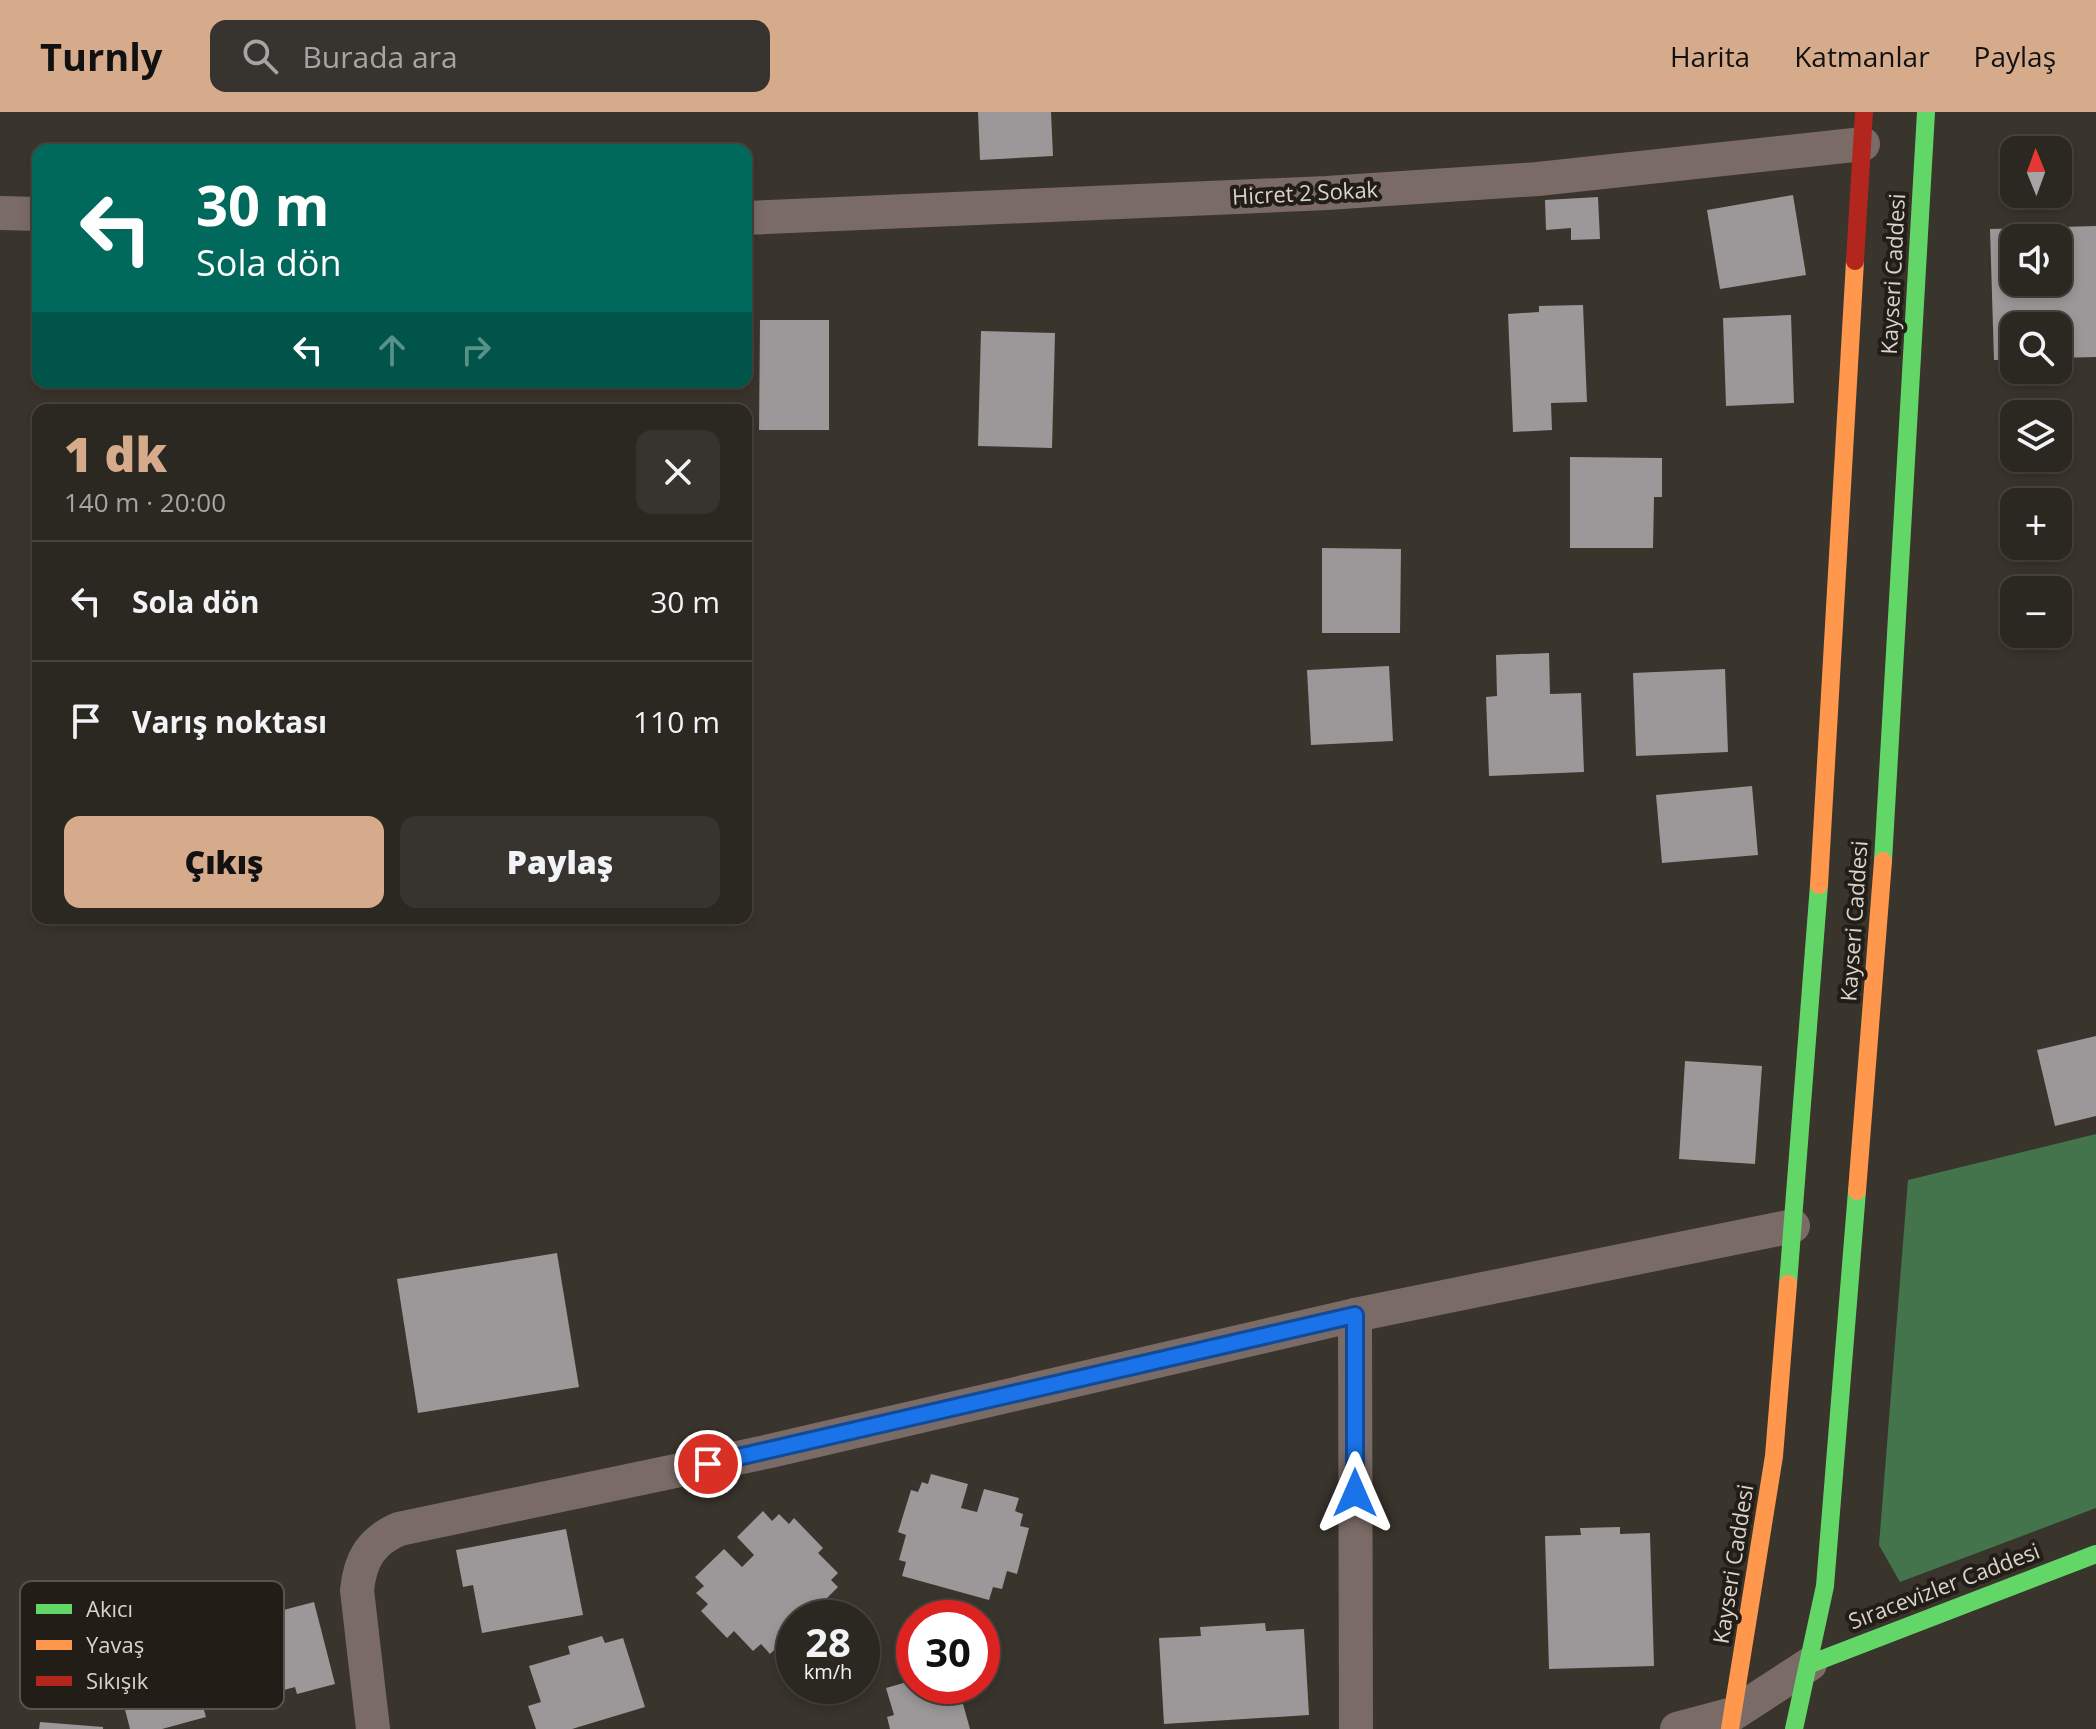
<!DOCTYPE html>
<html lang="tr">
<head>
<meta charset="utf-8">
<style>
	:root { --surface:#2b2721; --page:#37332e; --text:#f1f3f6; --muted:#a6a5a5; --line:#47443f; --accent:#d6ab8b }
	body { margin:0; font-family:"Open Sans",sans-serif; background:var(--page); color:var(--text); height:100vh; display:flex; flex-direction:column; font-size:30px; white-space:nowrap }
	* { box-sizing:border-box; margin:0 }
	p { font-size:26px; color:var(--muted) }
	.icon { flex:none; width:44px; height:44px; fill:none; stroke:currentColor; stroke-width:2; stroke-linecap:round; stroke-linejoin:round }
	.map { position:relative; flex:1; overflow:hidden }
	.side { position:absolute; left:32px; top:292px; width:720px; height:520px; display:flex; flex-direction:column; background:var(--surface); border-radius:16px; box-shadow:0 4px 12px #0003,0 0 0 2px var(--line) }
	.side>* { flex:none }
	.hud { position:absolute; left:32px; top:32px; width:720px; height:244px; border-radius:16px; box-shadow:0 4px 12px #0003,0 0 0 2px var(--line); background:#00695c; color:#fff; overflow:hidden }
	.needle { width:52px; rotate:359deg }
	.buttons { position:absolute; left:2000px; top:24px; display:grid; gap:16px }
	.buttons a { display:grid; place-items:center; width:72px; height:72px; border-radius:16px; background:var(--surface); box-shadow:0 4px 12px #0003,0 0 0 2px var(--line); font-size:40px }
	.speed { position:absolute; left:776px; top:1488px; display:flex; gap:16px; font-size:40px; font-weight:700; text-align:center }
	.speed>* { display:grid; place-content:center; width:104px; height:104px; border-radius:50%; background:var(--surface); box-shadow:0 4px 12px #0003,0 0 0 2px var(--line); line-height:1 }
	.speed small { font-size:20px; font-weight:400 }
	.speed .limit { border:12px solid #d22; background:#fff; color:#111 }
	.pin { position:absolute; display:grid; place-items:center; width:68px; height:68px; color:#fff; margin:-34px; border:4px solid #fff; border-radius:50%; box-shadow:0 2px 8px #0007 }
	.me { position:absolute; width:88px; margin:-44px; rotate:0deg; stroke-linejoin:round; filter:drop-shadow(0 0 6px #0008) }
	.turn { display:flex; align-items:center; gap:28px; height:168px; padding:0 32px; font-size:36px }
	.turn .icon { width:104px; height:104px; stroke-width:2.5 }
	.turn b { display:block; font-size:56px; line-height:68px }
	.lanes { display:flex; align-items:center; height:76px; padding:0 32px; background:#0003; justify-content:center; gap:40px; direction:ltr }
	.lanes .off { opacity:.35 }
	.round { display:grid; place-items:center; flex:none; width:84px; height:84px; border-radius:16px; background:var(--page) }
	.summary { display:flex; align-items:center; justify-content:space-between; height:136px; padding:0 32px }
	h1 { font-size:48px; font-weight:800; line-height:60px; color:var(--accent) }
	.action { display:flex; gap:16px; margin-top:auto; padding:16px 32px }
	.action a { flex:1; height:92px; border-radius:16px; background:var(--accent); color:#111; font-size:32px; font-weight:800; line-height:92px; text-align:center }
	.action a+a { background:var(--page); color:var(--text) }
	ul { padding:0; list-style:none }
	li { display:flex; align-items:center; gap:24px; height:120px; padding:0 32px; border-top:2px solid var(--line) }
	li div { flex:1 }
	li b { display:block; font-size:30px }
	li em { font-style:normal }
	header { display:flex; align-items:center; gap:48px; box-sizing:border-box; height:112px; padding:0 40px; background:var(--accent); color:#111 }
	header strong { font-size:38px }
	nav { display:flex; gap:44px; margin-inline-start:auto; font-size:28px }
	.search { width:560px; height:72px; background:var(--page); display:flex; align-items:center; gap:20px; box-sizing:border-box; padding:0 28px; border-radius:16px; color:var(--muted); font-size:30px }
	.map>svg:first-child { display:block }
</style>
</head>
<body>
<header>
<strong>Turnly</strong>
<div class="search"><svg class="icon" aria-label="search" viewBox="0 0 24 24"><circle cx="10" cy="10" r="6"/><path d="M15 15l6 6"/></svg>Burada ara</div>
<nav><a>Harita</a><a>Katmanlar</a><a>Paylaş</a></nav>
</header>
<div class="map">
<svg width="2096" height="1617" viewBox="0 0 2096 1617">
	<rect width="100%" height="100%" fill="#39342c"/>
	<!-- forest -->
	<path fill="#44744b" d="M2096,1022V1396L1900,1470L1879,1433L1908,1068Z"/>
	<!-- building -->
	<g fill="#9c9799" fill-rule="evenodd">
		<path d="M978,0H1051L1053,44L980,48Z"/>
		<path d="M1793,83L1806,163L1720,177L1707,98Z"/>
		<path d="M1598,85L1600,127L1571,128V116L1546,118L1545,88Z"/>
		<path d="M2096,114V245L2058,246V214H2014V248H1994L1990,117ZM2014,126H2058V170H2014Z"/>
		<path d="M1583,193L1587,290L1551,291L1552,318L1513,320L1508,202L1539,200V194Z"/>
		<path d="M1791,203L1794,291L1726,294L1723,206Z"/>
		<path d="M760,208H829V318H759Z"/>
		<path d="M981,219L1055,221L1052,336L978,334Z"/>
		<path d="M1570,345L1662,346V385H1654L1653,436H1570Z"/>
		<path d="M1322,436L1401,437L1400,521H1322Z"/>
		<path d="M1549,541L1550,582L1581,581L1584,660L1489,664L1486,585L1497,584L1496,543Z"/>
		<path d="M1389,554L1393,629L1311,633L1307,558Z"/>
		<path d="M1725,557L1728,640L1636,644L1633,561Z"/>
		<path d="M1752,674L1758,743L1662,751L1656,683Z"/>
		<path d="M2096,924V1004L2055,1014L2037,938Z"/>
		<path d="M1685,949L1762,954L1755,1052L1679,1047Z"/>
		<path d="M557,1141L579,1275L418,1301L397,1167Z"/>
		<path d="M931,1362L968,1372L961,1396L977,1400L984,1377L1019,1386L1015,1399L1023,1402L1020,1414L1029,1416L1017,1462L1007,1459L1002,1477L993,1475L989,1488L902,1464L906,1450L899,1448L906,1423L898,1420L911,1378L918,1380L922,1370L928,1372Z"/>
		<path d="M763,1399L772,1409L779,1402L789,1412L794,1406L823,1436L818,1441L838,1461L831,1468L838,1475L807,1506H794V1519L770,1542L761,1532L753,1539L734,1519L727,1526L701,1499L708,1492L696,1481L704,1474L695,1465L724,1437L742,1455L754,1443L737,1425Z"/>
		<path d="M1620,1415V1422L1650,1421L1654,1554L1549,1557L1545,1424L1581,1423L1580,1416Z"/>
		<path d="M566,1417L583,1503L482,1521L473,1473L463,1475L456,1438Z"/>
		<path d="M314,1490L335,1572L297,1582L295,1575L246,1588L226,1513Z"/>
		<path d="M1265,1511L1266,1519L1304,1517L1309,1603L1164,1612L1159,1526L1201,1524L1200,1515Z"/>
		<path d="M197,1522L210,1575L198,1578L206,1605L162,1617H130L120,1578L115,1580L106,1546Z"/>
		<path d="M602,1524L605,1531L623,1526L645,1595L572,1617H536L528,1594L541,1590L529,1554L570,1542L568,1534Z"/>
		<path d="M914,1568V1574H958L970,1617H890L887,1605L894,1603L886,1576Z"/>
		<path d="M40,1610L103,1615V1617H39Z"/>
	</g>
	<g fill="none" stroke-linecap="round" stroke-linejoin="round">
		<!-- street -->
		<g stroke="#7a6b67" stroke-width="34">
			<path d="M0,101L38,102"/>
			<path d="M746,106L1327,81L1538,67L1863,32"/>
			<path d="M1355,1203L1356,1617"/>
			<path d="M373,1617L357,1478C360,1448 371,1429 399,1417L770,1339L1355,1203L1793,1114"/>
			<path d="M1677,1617L1733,1602L1810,1552"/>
		</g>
		<!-- fast -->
		<g stroke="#63d668" stroke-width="18">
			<path d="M1883,749L1926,0"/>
			<path d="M1788,1172L1819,773"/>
			<path d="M1810,1552L2096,1442"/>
			<path d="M1794,1617L1825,1474L1857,1079"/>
		</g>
		<!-- slow -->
		<g stroke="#ff974d" stroke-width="18">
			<path d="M1819,773L1855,149"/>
			<path d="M1857,1079L1883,749"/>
			<path d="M1730,1617L1774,1344L1788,1172"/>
		</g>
		<!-- jam -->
		<path stroke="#b3261e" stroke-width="18" d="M1855,149L1864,0"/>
	</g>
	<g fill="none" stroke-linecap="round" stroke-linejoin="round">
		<defs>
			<path id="route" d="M708,1352L1355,1203V1381"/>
		</defs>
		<!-- route casing -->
		<use href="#route" stroke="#114b97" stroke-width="20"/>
		<!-- route -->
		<use href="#route" stroke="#1a73e8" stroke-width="14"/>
	</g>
	<g text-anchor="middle" stroke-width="8" stroke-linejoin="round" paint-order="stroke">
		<!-- street labels -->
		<g font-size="22" fill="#d9d3ca" stroke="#221d17">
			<text transform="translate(1305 81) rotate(-3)" y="8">Hicret 2 Sokak</text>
			<text transform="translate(1893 162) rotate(-87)" y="8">Kayseri Caddesi</text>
			<text transform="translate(1854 809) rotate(-86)" y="8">Kayseri Caddesi</text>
			<text transform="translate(1733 1452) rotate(-81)" y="8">Kayseri Caddesi</text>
			<text transform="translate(1944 1474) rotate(-21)" y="8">Sıracevizler Caddesi</text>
		</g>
	</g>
	<!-- legend -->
	<rect x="20" y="1469" width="264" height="128" rx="12" fill="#221d17" stroke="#59544d" stroke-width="2"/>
	<rect x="36" y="1492" width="36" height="10" fill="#63d668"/>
	<rect x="36" y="1528" width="36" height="10" fill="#ff974d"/>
	<rect x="36" y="1564" width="36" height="10" fill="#b3261e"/>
	<g font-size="22" fill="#d9d3ca">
		<text x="86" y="1505">Akıcı</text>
		<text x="86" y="1541">Yavaş</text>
		<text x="86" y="1577">Sıkışık</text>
	</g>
</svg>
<div class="buttons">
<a><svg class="needle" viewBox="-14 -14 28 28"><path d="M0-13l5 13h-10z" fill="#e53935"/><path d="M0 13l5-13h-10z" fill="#a6a5a5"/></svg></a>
<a><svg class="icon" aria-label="sound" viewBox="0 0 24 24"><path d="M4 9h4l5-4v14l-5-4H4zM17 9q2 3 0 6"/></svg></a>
<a><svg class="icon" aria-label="search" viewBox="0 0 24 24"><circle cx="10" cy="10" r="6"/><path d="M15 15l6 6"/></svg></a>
<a><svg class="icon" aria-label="layers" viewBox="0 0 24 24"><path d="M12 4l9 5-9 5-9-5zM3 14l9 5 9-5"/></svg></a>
<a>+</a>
<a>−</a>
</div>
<div class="speed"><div>28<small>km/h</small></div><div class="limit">30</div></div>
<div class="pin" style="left:708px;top:1352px;background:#d93025"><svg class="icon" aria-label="arrive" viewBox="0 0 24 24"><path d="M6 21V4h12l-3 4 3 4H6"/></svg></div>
<svg class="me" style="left:1355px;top:1381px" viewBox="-20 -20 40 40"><path d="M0-17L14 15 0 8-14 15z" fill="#1a73e8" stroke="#fff" stroke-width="4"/></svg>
<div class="hud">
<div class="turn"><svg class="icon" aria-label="left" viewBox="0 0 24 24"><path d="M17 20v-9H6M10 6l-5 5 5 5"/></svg><div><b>30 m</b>Sola dön</div></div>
<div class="lanes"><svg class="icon" aria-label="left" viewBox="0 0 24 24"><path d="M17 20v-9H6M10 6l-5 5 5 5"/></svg><svg class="icon off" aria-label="ahead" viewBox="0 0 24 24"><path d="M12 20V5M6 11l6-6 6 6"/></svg><svg class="icon off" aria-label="right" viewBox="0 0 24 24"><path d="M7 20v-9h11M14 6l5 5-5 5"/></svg></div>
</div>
<section class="side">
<div class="summary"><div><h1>1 dk</h1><p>140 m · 20:00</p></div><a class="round"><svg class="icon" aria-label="close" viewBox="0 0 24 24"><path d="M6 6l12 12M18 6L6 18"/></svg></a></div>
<ul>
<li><svg class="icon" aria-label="left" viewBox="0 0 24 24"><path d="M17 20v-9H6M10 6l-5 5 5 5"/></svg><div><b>Sola dön</b></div><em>30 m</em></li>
<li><svg class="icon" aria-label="arrive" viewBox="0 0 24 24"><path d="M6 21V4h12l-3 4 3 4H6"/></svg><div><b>Varış noktası</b></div><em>110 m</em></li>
</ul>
<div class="action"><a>Çıkış</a><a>Paylaş</a></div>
</section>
</div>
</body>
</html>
